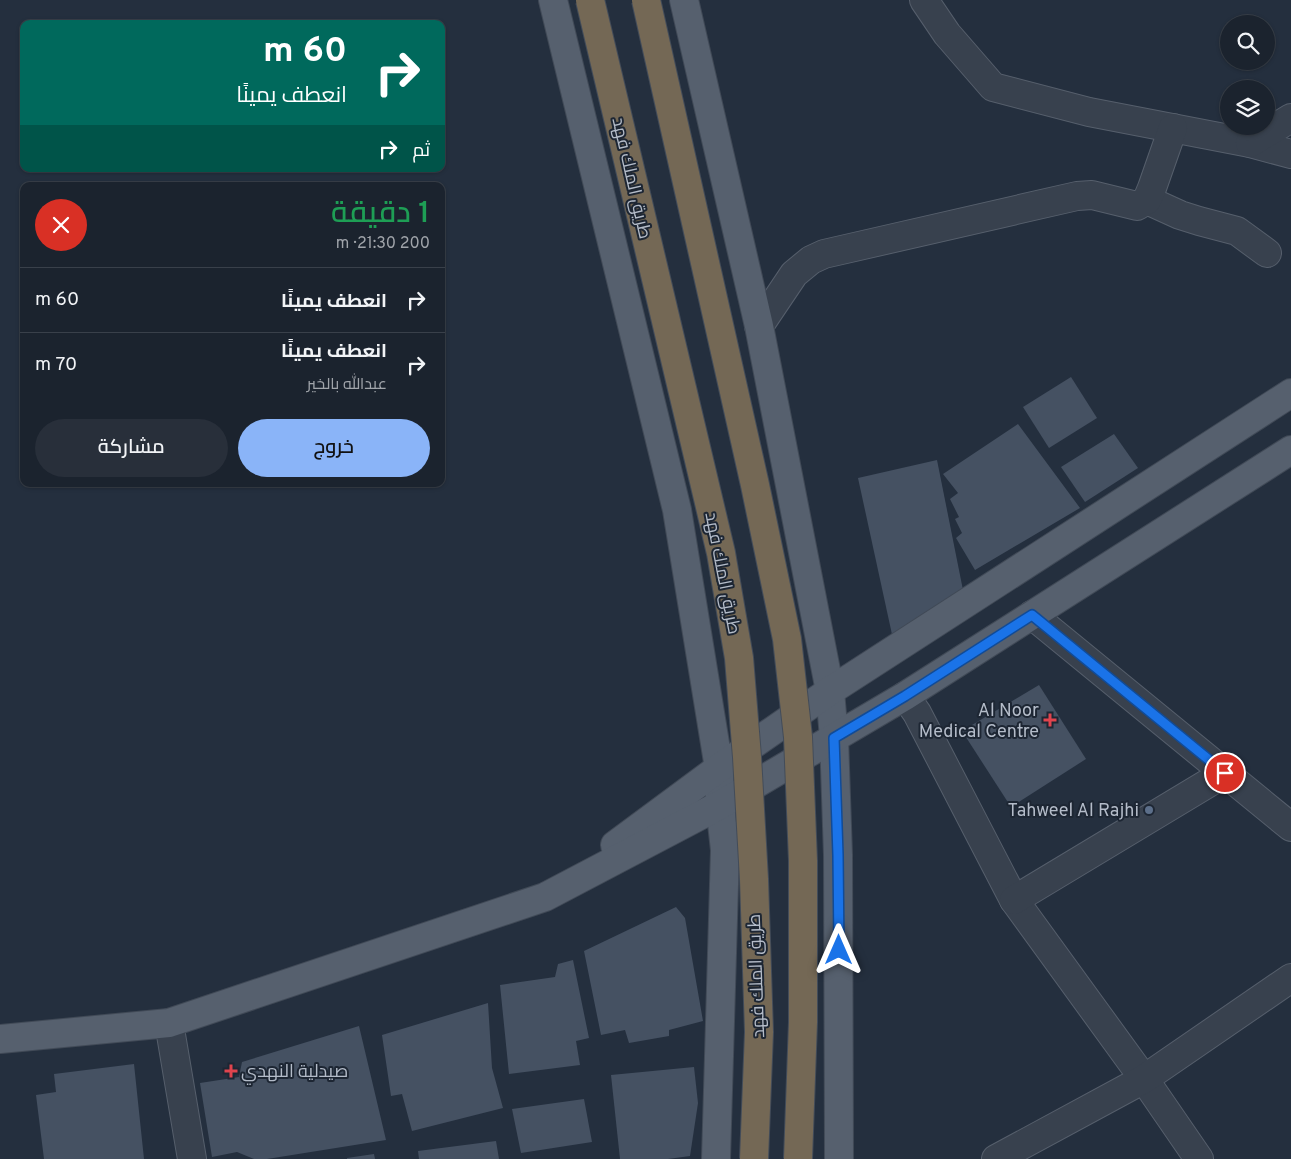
<!DOCTYPE html>
<html lang="ar">
<head>
<meta charset="utf-8">
<style>
	:root { --surface:#1b232e; --page:#282f3a; --text:#f1f3f6; --muted:#a0a4aa; --line:#39404a; --accent:#8ab4f8 }
	body { margin:0; font-family:Overpass,Cairo,sans-serif; background:var(--page); color:var(--text); direction:rtl; height:100vh; display:flex; flex-direction:column; font-size:19px; white-space:nowrap }
	* { box-sizing:border-box; margin:0 }
	p { font-size:16px; color:var(--muted) }
	.icon { flex:none; width:28px; height:28px; fill:none; stroke:currentColor; stroke-width:2; stroke-linecap:round; stroke-linejoin:round }
	.map { position:relative; flex:1; overflow:hidden; direction:ltr }
	.details { position:absolute; left:20px; top:182px; width:425px; height:305px; display:flex; flex-direction:column; background:var(--surface); border-radius:10px; box-shadow:0 1px 4px #0004,0 0 0 1px var(--line); direction:rtl }
	.details>* { flex:none }
	.guide { position:absolute; left:20px; top:20px; width:425px; height:152px; border-radius:10px; box-shadow:0 1px 4px #0004,0 0 0 1px var(--line); direction:rtl; background:#00695c; color:#fff; overflow:hidden }
	.buttons { position:absolute; left:1220px; top:15px; display:grid; gap:10px }
	.buttons a { display:grid; place-items:center; width:55px; height:55px; border-radius:50%; background:var(--surface); box-shadow:0 1px 4px #0004,0 0 0 1px var(--line); font-size:25px }
	.pin { position:absolute; display:grid; place-items:center; width:42px; height:42px; color:#fff; margin:-21px; border:2px solid #fff; border-radius:50%; box-shadow:0 1px 5px #0007 }
	.me { position:absolute; width:55px; margin:-28px; rotate:0deg; stroke-linejoin:round; filter:drop-shadow(0 0 4px #0008) }
	.turn { display:flex; align-items:center; gap:18px; height:105px; padding:0 15px; font-size:22px }
	.turn .icon { width:65px; height:65px; stroke-width:2.5 }
	.turn b { display:block; font-size:35px; line-height:42px }
	.then { display:flex; align-items:center; height:48px; padding:0 15px; background:#0003; gap:10px; font-size:19px }
	.round { display:grid; place-items:center; flex:none; width:52px; height:52px; border-radius:26px; background:var(--page) }
	.head { display:flex; align-items:center; justify-content:space-between; height:85px; padding:0 15px }
	h1 { font-size:30px; font-weight:600; line-height:38px; color:#1e9e55 }
	.primary-button { display:flex; gap:10px; margin-top:auto; padding:10px 15px }
	.primary-button a { flex:1; height:58px; border-radius:30px; background:var(--accent); color:#111; font-size:20px; font-weight:600; line-height:58px; text-align:center }
	.primary-button a+a { background:var(--page); color:var(--text) }
	ul { padding:0; list-style:none }
	li { display:flex; align-items:center; gap:15px; height:65px; padding:0 15px; border-top:1px solid var(--line) }
	li div { flex:1 }
	li b { display:block; font-size:19px }
	li em { font-style:normal }
	.map>svg:first-child { display:block }
</style>
</head>
<body>
<div class="map">
<svg width="1291" height="1159" viewBox="0 0 1291 1159">
	<rect width="100%" height="100%" fill="#242f3e"/>
	<!-- building -->
	<g fill="#455162">
		<path d="M1071,377L1097,418L1049,448L1023,407Z"/>
		<path d="M1018,424L1080,508L975,570L956,538L962,533L955,519L959,517L950,499L958,493L943,474Z"/>
		<path d="M1114,434L1138,468L1085,502L1061,467Z"/>
		<path d="M937,460L963,590L893,639L858,478Z"/>
		<path d="M1039,685L1086,759L1011,807L962,731Z"/>
		<path d="M676,907L685,918L703,1021L669,1030V1036L629,1043L625,1030L601,1035L584,951Z"/>
		<path d="M573,960L589,1038L576,1041L580,1065L509,1074L500,985L555,977L558,964Z"/>
		<path d="M488,1003L492,1068L503,1108L412,1131L402,1094L391,1096L382,1035Z"/>
		<path d="M359,1026L386,1140L267,1159H254L237,1152L212,1157L200,1083L239,1077L242,1062Z"/>
		<path d="M134,1064L144,1159H44L36,1095L56,1092L54,1074Z"/>
		<path d="M694,1067L698,1103L690,1156L668,1159H620L611,1075Z"/>
		<path d="M584,1099L592,1142L521,1153L512,1109Z"/>
		<path d="M496,1141L499,1159H419L418,1151Z"/>
		<path d="M374,1154L375,1159H347V1158Z"/>
	</g>
	<g fill="none" stroke-linecap="round" stroke-linejoin="round">
		<defs>
			<g id="minor">
				<path d="M924,0L947,34L993,87L1089,112L1250,143L1291,154"/>
				<path d="M1250,143L1291,118"/>
				<path d="M1147,200L1180,215L1199,221L1237,231L1267,253"/>
				<path d="M759,326L794,274L811,260L824,254L1077,196L1092,195L1137,206L1147,200L1152,188L1173,128"/>
				<path d="M1032,615L1291,827"/>
				<path d="M905,696L917,713L1014,900L1144,1079L1199,1159"/>
				<path d="M1014,900L1225,773"/>
				<path d="M169,1023L192,1159"/>
				<path d="M996,1159L1144,1079L1291,978"/>
			</g>
			<g id="major">
				<path d="M553,0L677,510L719,768L720,805L725,850L716,1159"/>
				<path d="M684,0L759,326L830,691L834,738L838,855L839,1159"/>
				<path d="M615,845L719,768L830,691L1291,393"/>
				<path d="M0,1039L169,1023L545,897L720,805L905,696L1291,450"/>
			</g>
		</defs>
		<!-- minor casing -->
		<use href="#minor" stroke="#565f6c" stroke-width="30"/>
		<!-- major casing -->
		<use href="#major" stroke="#414a57" stroke-width="30"/>
		<!-- minor -->
		<use href="#minor" stroke="#38414e" stroke-width="28"/>
		<!-- major -->
		<use href="#major" stroke="#56606e" stroke-width="28"/>
		<defs>
			<g id="highway-bridge">
				<path d="M590,0L721,553L739,658L747,757L754,879L759,1032L754,1159"/>
				<path d="M646,0L755,485L787,639L798,737L803,861V1022L798,1159"/>
			</g>
		</defs>
		<!-- highway-bridge casing -->
		<use href="#highway-bridge" stroke="#434c59" stroke-width="30" stroke-linecap="butt"/>
		<!-- highway-bridge -->
		<use href="#highway-bridge" stroke="#746855" stroke-width="28"/>
	</g>
	<g fill="none" stroke-linecap="round" stroke-linejoin="round">
		<defs>
			<path id="route" d="M839,950L838,855L834,738L905,696L1032,615L1225,773"/>
		</defs>
		<!-- route casing -->
		<use href="#route" stroke="#114b97" stroke-width="12"/>
		<!-- route -->
		<use href="#route" stroke="#1a73e8" stroke-width="9"/>
	</g>
	<!-- markers -->
	<g fill="#e0444e" stroke="#1d2633" stroke-width="2">
		<path d="M1047.5 712.5h5v5h5v5h-5v5h-5v-5h-5v-5h5z"/>
		<path d="M228.5 1063.5h5v5h5v5h-5v5h-5v-5h-5v-5h5z"/>
	</g>
	<circle fill="#5c6f8a" stroke="#1d2633" stroke-width="2" cx="1149" cy="810" r="5"/>
	<g text-anchor="middle" stroke-width="4" stroke-linejoin="round" paint-order="stroke">
		<!-- street labels -->
		<g font-size="18" fill="#b4bcc9" stroke="#1d2633">
			<text transform="translate(632 178) rotate(77)" y="6">طريق الملك فهد</text>
			<text transform="translate(723 573) rotate(79)" y="6">طريق الملك فهد</text>
			<text transform="translate(756 976) rotate(-92)" y="6">طريق الملك فهد</text>
		</g>
		<!-- poi labels -->
		<g font-size="18" fill="#b4bcc9" stroke="#1d2633" text-anchor="end">
			<text x="1039" y="716">Al Noor<tspan x="1039" dy="21">Medical Centre</tspan></text>
			<text x="1139" y="816">Tahweel Al Rajhi</text>
			<text x="241" y="1077" text-anchor="start">صيدلية النهدي</text>
		</g>
	</g>
</svg>
<div class="buttons">
<a><svg class="icon" aria-label="search" viewBox="0 0 24 24"><circle cx="10" cy="10" r="6"/><path d="M15 15l6 6"/></svg></a>
<a><svg class="icon" aria-label="layers" viewBox="0 0 24 24"><path d="M12 4l9 5-9 5-9-5zM3 14l9 5 9-5"/></svg></a>
</div>
<div class="pin" style="left:1225px;top:773px;background:#d93025"><svg class="icon" aria-label="arrive" viewBox="0 0 24 24"><path d="M6 21V4h12l-3 4 3 4H6"/></svg></div>
<svg class="me" style="left:839px;top:950px" viewBox="-20 -20 40 40"><path d="M0-17L14 15 0 8-14 15z" fill="#1a73e8" stroke="#fff" stroke-width="4"/></svg>
<div class="guide">
<div class="turn"><svg class="icon" aria-label="right" viewBox="0 0 24 24"><path d="M7 20v-9h11M14 6l5 5-5 5"/></svg><div><b>60 m</b>انعطف يمينًا</div></div>
<div class="then">ثم<svg class="icon" aria-label="right" viewBox="0 0 24 24"><path d="M7 20v-9h11M14 6l5 5-5 5"/></svg></div>
</div>
<section class="details">
<div class="head"><div><h1>1 دقيقة</h1><p>200 m · 21:30</p></div><a class="round" style="background:#d93025;color:#fff"><svg class="icon" aria-label="close" viewBox="0 0 24 24"><path d="M6 6l12 12M18 6L6 18"/></svg></a></div>
<ul>
<li><svg class="icon" aria-label="right" viewBox="0 0 24 24"><path d="M7 20v-9h11M14 6l5 5-5 5"/></svg><div><b>انعطف يمينًا</b></div><em>60 m</em></li>
<li><svg class="icon" aria-label="right" viewBox="0 0 24 24"><path d="M7 20v-9h11M14 6l5 5-5 5"/></svg><div><b>انعطف يمينًا</b><p>عبدالله بالخير</p></div><em>70 m</em></li>
</ul>
<div class="primary-button"><a>خروج</a><a>مشاركة</a></div>
</section>
</div>
</body>
</html>
